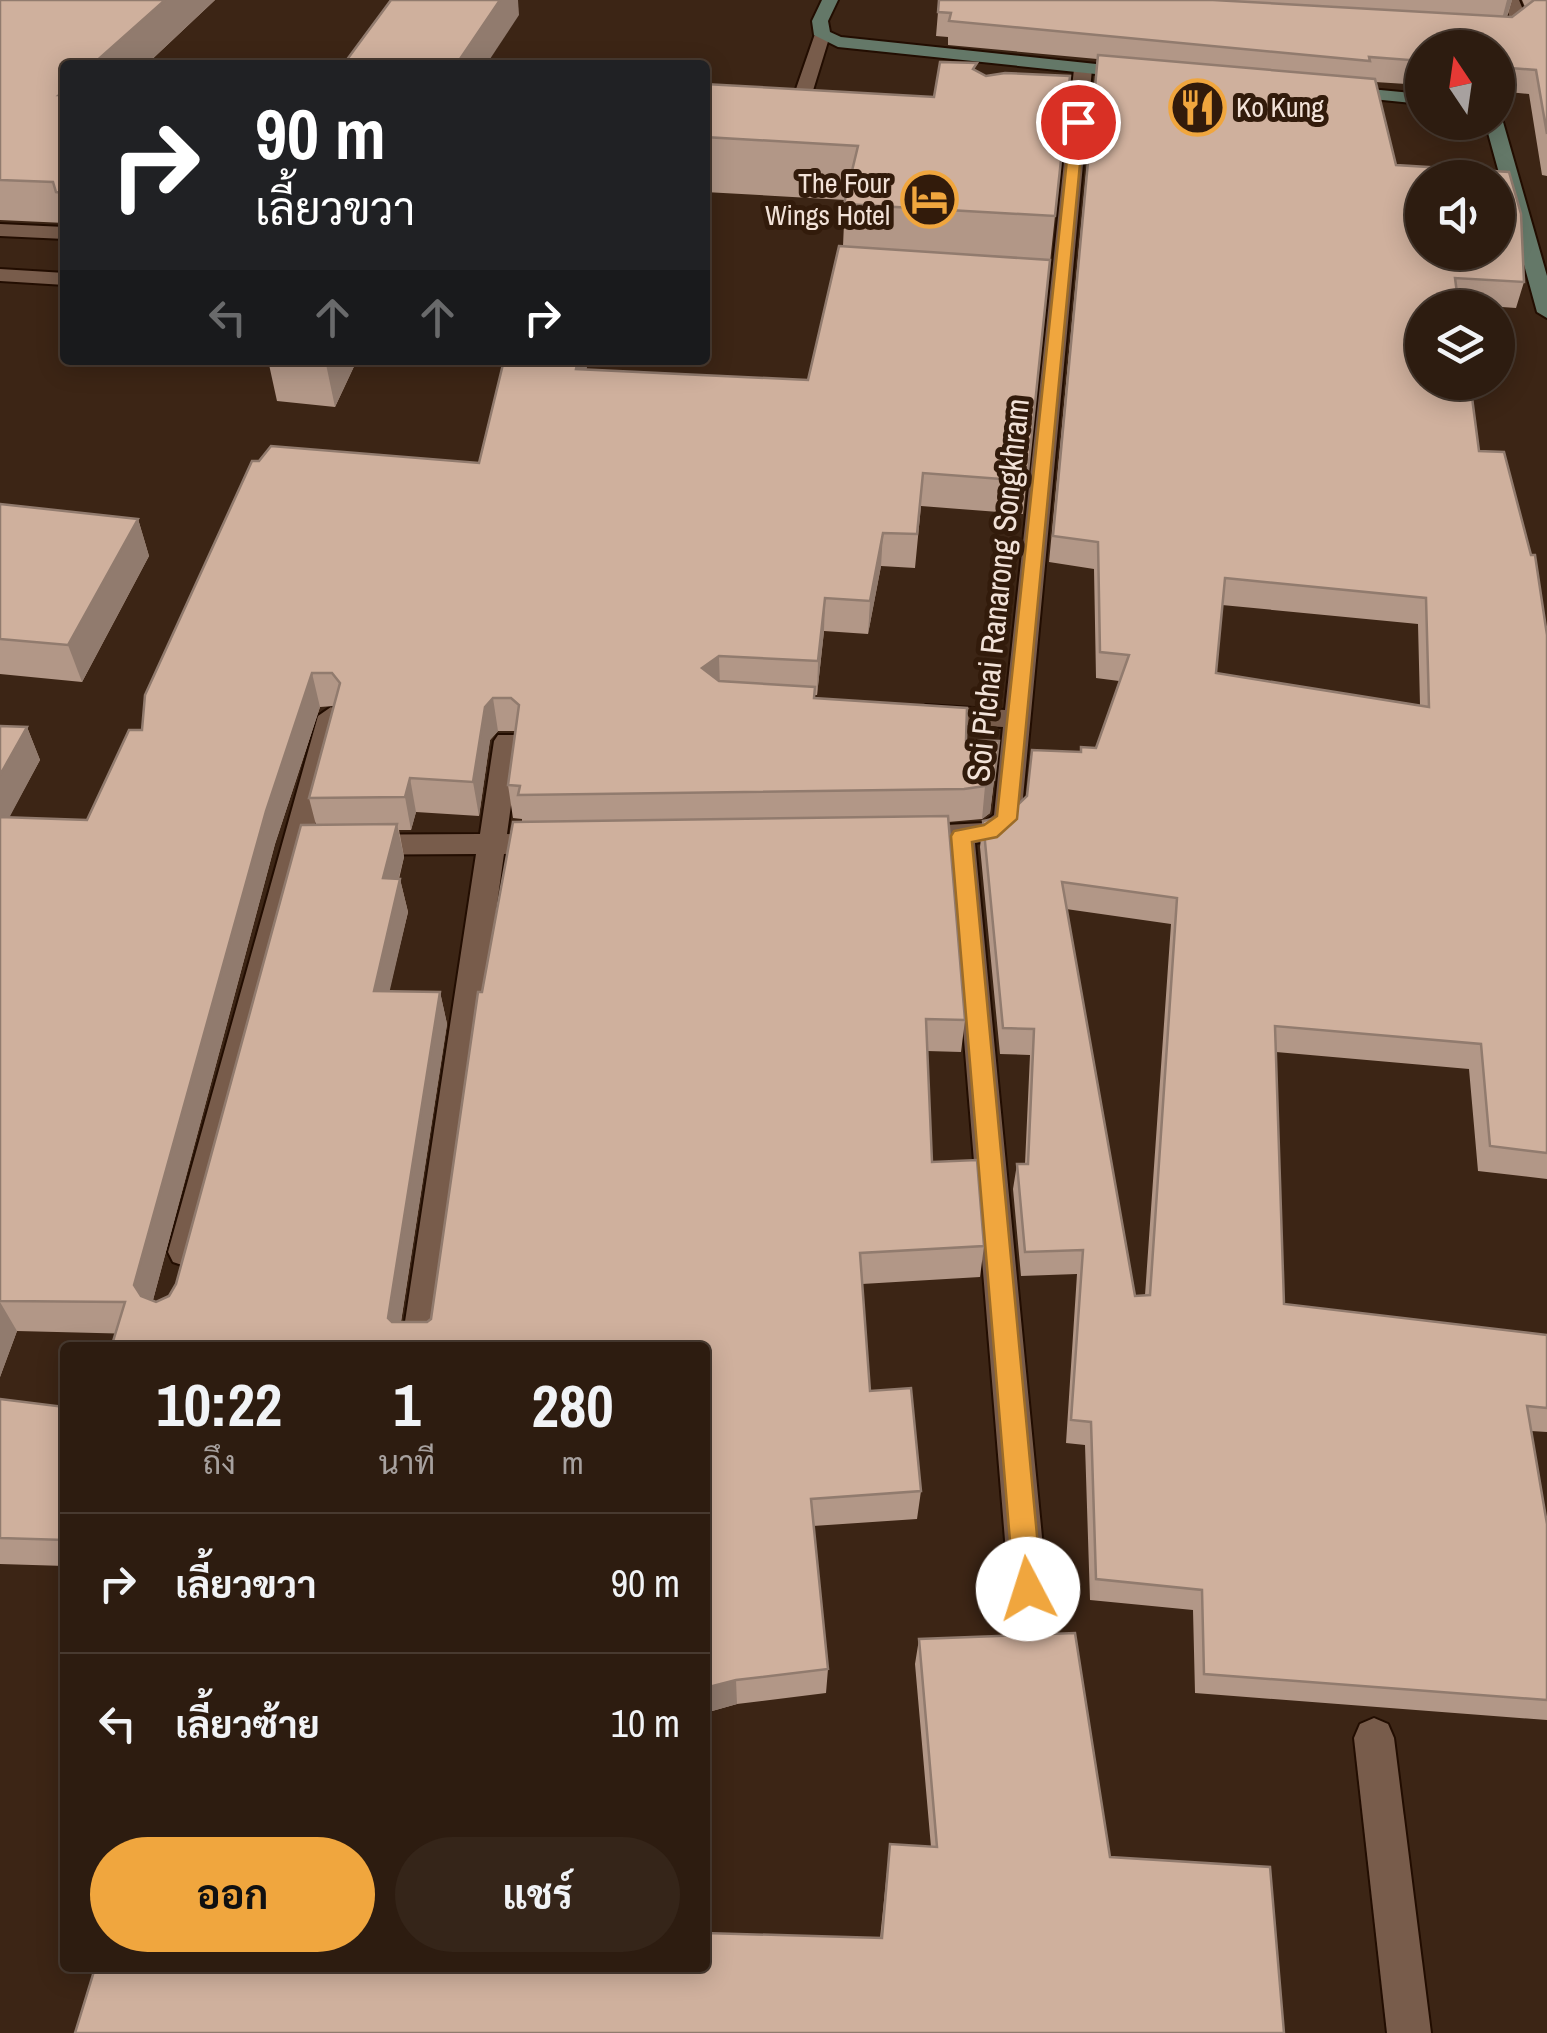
<!DOCTYPE html>
<html lang="th">
<head>
<meta charset="utf-8">
<style>
	:root { --surface:#2d1c10; --page:#352519; --text:#f1f3f6; --muted:#a7a19f; --line:#483a30; --accent:#f0a63e }
	body { margin:0; font-family:"Archivo Narrow",Sarabun,sans-serif; background:var(--page); color:var(--text); height:100vh; display:flex; flex-direction:column; font-size:38px; white-space:nowrap }
	* { box-sizing:border-box; margin:0 }
	p { font-size:32px; color:var(--muted) }
	.icon { flex:none; width:55px; height:55px; fill:none; stroke:currentColor; stroke-width:2; stroke-linecap:round; stroke-linejoin:round }
	.map { position:relative; flex:1; overflow:hidden }
	.side { position:absolute; left:60px; top:1342px; width:650px; height:630px; display:flex; flex-direction:column; background:var(--surface); border-radius:10px; box-shadow:0 5px 25px #0003,0 0 0 2px var(--line) }
	.side>* { flex:none }
	.banner { position:absolute; left:60px; top:60px; width:650px; height:305px; border-radius:10px; box-shadow:0 5px 25px #0003,0 0 0 2px var(--line); background:#202124; color:#fff; overflow:hidden }
	.needle { width:65px; rotate:347deg }
	.tools { position:absolute; left:1405px; top:30px; display:grid; gap:20px }
	.tools a { display:grid; place-items:center; width:110px; height:110px; border-radius:50%; background:var(--surface); box-shadow:0 5px 25px #0003,0 0 0 2px var(--line); font-size:50px }
	.pin { position:absolute; display:grid; place-items:center; width:85px; height:85px; color:#fff; margin:-42px; border:5px solid #fff; border-radius:50%; box-shadow:0 2px 10px #0007 }
	.me { position:absolute; width:110px; margin:-55px; rotate:355deg; stroke-linejoin:round; filter:drop-shadow(0 0 8px #0008) }
	.turn { display:flex; align-items:center; gap:35px; height:210px; padding:0 30px; font-size:45px }
	.turn .icon { width:130px; height:130px; stroke-width:2.5 }
	.turn b { display:block; font-size:70px; line-height:85px }
	.lanes { display:flex; align-items:center; height:95px; padding:0 30px; background:#0003; justify-content:center; gap:50px; direction:ltr }
	.lanes .off { opacity:.35 }
	.eta { display:flex; justify-content:space-evenly; align-items:center; height:170px; text-align:center }
	.eta b { font-size:60px; font-weight:700; line-height:70px }
	.button { display:flex; gap:20px; margin-top:auto; padding:20px 30px }
	.button a { flex:1; height:115px; border-radius:60px; background:var(--accent); color:#111; font-size:40px; font-weight:700; line-height:115px; text-align:center }
	.button a+a { background:var(--page); color:var(--text) }
	ul { padding:0; list-style:none }
	li { display:flex; align-items:center; gap:30px; height:140px; padding:0 30px; border-top:2px solid var(--line) }
	li div { flex:1 }
	li b { display:block; font-size:38px }
	li em { font-style:normal }
	.map>svg:first-child { display:block }
</style>
</head>
<body>
<div class="map">
<svg width="1547" height="2033" viewBox="0 0 1547 2033">
	<rect width="100%" height="100%" fill="#3c2515"/>
	<g fill="none" stroke-linecap="round" stroke-linejoin="round">
		<defs>
			<g id="lane">
				<path d="M816,31L830,35L803,123L794,128L784,127L781,123L786,118Z"/>
				<path d="M0,224L65,227V239L0,236Z"/>
				<path d="M0,269L65,273V285L0,281Z"/>
				<path d="M1374,1718L1388,1724L1394,1738L1431,2033H1387L1354,1738L1360,1724Z"/>
			</g>
			<g id="street">
				<path d="M1503,0H1519L1528,22L1511,36L1489,35V27H1502L1511,20Z"/>
				<path d="M1083,64L1092,69L1021,819L1000,839L975,843L1047,1589L1041,1602L1028,1607L1015,1602L1009,1589L948,844H899L895,837L899,830L909,827L983,823L994,815L1003,727L926,723L913,714L926,705L1005,710L1074,69Z"/>
				<path d="M331,707L344,716L312,835L480,834L494,741L498,735H516L520,741L507,834L558,837L562,844L558,851L504,854L435,1348H401L476,854L307,855L202,1252L197,1262L185,1266L173,1262L168,1252L318,716Z"/>
			</g>
			<g id="secondary">
				<path d="M822,0H838L828,21L830,32L841,37L1134,68L1143,73L1134,78L838,47L814,35L812,21Z"/>
				<path d="M1339,86L1422,94V104L1333,95V87Z"/>
				<path d="M1498,117L1503,122L1547,276V318L1537,312L1485,122H1498Z"/>
			</g>
		</defs>
		<!-- lane casing -->
		<use href="#lane" stroke="#220d01" stroke-width="4"/>
		<!-- street casing -->
		<use href="#street" stroke="#220d01" stroke-width="4"/>
		<!-- secondary casing -->
		<use href="#secondary" stroke="#220d01" stroke-width="4"/>
		<!-- lane -->
		<use href="#lane" fill="#785c4b" fill-rule="evenodd"/>
		<!-- street -->
		<use href="#street" fill="#785c4b" fill-rule="evenodd"/>
		<!-- secondary -->
		<use href="#secondary" fill="#647868" fill-rule="evenodd"/>
	</g>
	<!-- wall -->
	<g fill="#b29787" fill-rule="evenodd">
		<path d="M0,0H215L146,65H65V223L0,220Z"/>
		<path d="M939,0H1512L1507,17H1512L1525,7L1522,0H1547V176L1542,175L1529,94L1498,91V48H1422V85L1375,82L1396,165L1524,282L1516,308L1459,304L1479,451L1547,635V1179L1478,1171L1469,1069L1276,1052L1284,1304L1547,1335V1432L1531,1431L1547,1524V1720L1195,1693L1193,1610L1090,1600L1085,1445L1066,1443L1077,1274L1021,1276L1013,1189L1017,1164H1025L1030,1055L1000,1054L980,847L983,821L1006,816L1081,752L1096,748L1119,681L1096,678L1094,569L1049,562L1097,59L948,45V37L936,36ZM1222,605L1418,624L1420,705L1216,673ZM1066,909L1171,924L1145,1295L1135,1296Z"/>
		<path d="M976,71L1055,216L1023,514L921,506L915,568L881,566L868,634L824,631L817,695H815V698L966,740L999,741L990,813L982,819L948,822L965,1020L961,1052L927,1051L932,1162L984,1246L980,1277L862,1284L870,1391L921,1491L917,1519L813,1526L828,1669L826,1693L737,1704L705,1713V1348L17,1331L0,1377V726L27,727L40,760L9,817L87,820L142,730L479,463L587,367L586,369L808,380L843,246L845,200L705,192V84L934,97ZM334,706L309,798L316,825L176,1284L169,1296L156,1302L153,1300L275,844L320,707ZM498,731H515L508,785L513,818L522,819V822L482,992L431,1319L427,1322H401L447,1024L440,992L389,991L408,912L400,879H399L404,857L399,830H411L416,812L479,816L490,740Z"/>
		<path d="M268,360H357L335,407L277,401Z"/>
		<path d="M0,504L138,519L149,556L82,682L0,674Z"/>
		<path d="M0,1399L65,1407V1566L0,1564Z"/>
		<path d="M919,1639L1110,1857L1284,2033L880,1938L890,1844L931,1847L915,1664Z"/>
	</g>
	<!-- shaded-wall -->
	<g fill="#917b6e">
		<path d="M165,0H215L146,65H92Z"/>
		<path d="M500,0H518L519,15L486,65H456Z"/>
		<path d="M1507,0H1512L1506,19L1501,23Z"/>
		<path d="M328,360H357L335,407L326,364Z"/>
		<path d="M578,360H586L587,367L579,402L576,369Z"/>
		<path d="M138,519L149,556L82,682L68,645Z"/>
		<path d="M883,533L881,566L868,634L870,601Z"/>
		<path d="M825,598L824,631L817,695L818,661Z"/>
		<path d="M719,656L720,689L702,668Z"/>
		<path d="M312,673L320,707L275,844L149,1315L134,1285L266,811Z"/>
		<path d="M493,698L498,731L490,740L479,816L473,782L485,707Z"/>
		<path d="M27,727L40,760L0,835V775Z"/>
		<path d="M410,778L416,812L411,830L405,797Z"/>
		<path d="M994,780L990,813L982,819L985,786Z"/>
		<path d="M397,824L404,857L390,912L383,878Z"/>
		<path d="M400,879L408,912L382,1024L374,991Z"/>
		<path d="M440,992L447,1024L397,1347L388,1318Z"/>
		<path d="M0,1302L17,1331L0,1377Z"/>
		<path d="M736,1680L737,1704L705,1713V1688Z"/>
	</g>
	<!-- building -->
	<g fill="#cfb09d" stroke="#917b6e" stroke-width="2.5" fill-rule="evenodd">
		<path d="M0,0H165L92,65H65V90L59,95H65V193L56,192L53,182L0,180Z"/>
		<path d="M391,0H500L456,65H343Z"/>
		<path d="M939,0H1213L1512,17L1534,0H1547V134L1536,70L1498,67V48H1422V61L1369,57L1370,61L949,21L951,13L938,12Z"/>
		<path d="M1098,55L1375,79L1396,165L1509,172L1521,214L1524,282L1455,278L1459,308H1422V382H1470L1479,451L1504,452L1531,555H1535L1547,635V1153L1490,1146L1481,1044L1275,1026L1284,1304L1547,1335V1408L1527,1406L1547,1524V1700L1204,1674L1202,1590L1096,1579L1091,1422L1071,1420L1083,1250L1025,1252L1017,1164H1028L1034,1029L1003,1028L983,821L1006,816L1027,796L1032,750L1081,752V747L1096,748L1129,655L1100,652L1098,542L1053,536ZM1422,178H1498V252H1422ZM1225,578L1426,598L1429,707L1216,673ZM1062,882L1177,898L1150,1295L1135,1296Z"/>
		<path d="M940,62L977,63L973,69L986,76L1005,73L1070,76L1055,216L844,204L858,146L705,137V84L934,97Z"/>
		<path d="M839,246L1050,260L1027,481L923,473L917,534L883,533L870,601L825,598L818,661L719,656L702,668L719,681L815,687L814,698L967,708L966,740L999,741L994,780L985,786L964,789L518,795L520,786L508,785L519,705L511,698H493L485,707L473,782L410,778L405,797L309,798L340,683L332,673H312L266,811L134,1285L141,1296L156,1302L169,1296L176,1284L301,825L397,824L383,878L400,879L374,991L440,992L388,1318L392,1322H427L431,1319L478,992H482L513,822L948,816L965,1020L926,1019L932,1162L977,1160L984,1246L860,1253L870,1391L911,1388L921,1491L811,1499L828,1669L736,1680L705,1688V1348H111L125,1302L0,1301V817L87,820L129,730H142L145,695L252,461H259L271,446L479,463L504,360H578L576,369L808,380Z"/>
		<path d="M285,360H328L326,364Z"/>
		<path d="M0,504L138,519L68,645L0,639Z"/>
		<path d="M0,726L27,727L0,775Z"/>
		<path d="M0,1399L65,1407V1540L0,1538Z"/>
		<path d="M1075,1633L1110,1857L1270,1867L1284,2033H75L95,1968H705V1933L882,1938L890,1844L937,1847L919,1639Z"/>
	</g>
	<!-- route -->
	<path fill="#f0a63e" stroke="#9c6c28" stroke-width="2.5" d="M1078,118L1084,122L1017,819L997,837L972,842L1042,1589L1038,1598L1028,1602L1018,1598L1014,1589L951,836L954,831L984,825L997,816L1071,122Z"/>
	<!-- icons -->
	<defs>
		<symbol id="restaurant-ring" viewBox="-11 -11 22 22"><circle r="9.5" fill="#321b0b" stroke="#f0a63e" stroke-width="1.5"/><path d="M-5-6h1v4h1v-4h1v4h1v-4h1v5L-1.5 .5V6h-2V.5L-5-1ZM5-6V6H3V1.5H1.5Q1.5-4 5-6Z" fill="#f0a63e"/></symbol>
		<symbol id="hotel-ring" viewBox="-11 -11 22 22"><circle r="9.5" fill="#321b0b" stroke="#f0a63e" stroke-width="1.5"/><path d="M-6-4.5h1.5V1H6V5H4.5V3h-9V5H-6ZM-4 0a1.8 1.8 0 1 1 3.6 0ZM.5 0V-2.5h3Q6-2.5 6 0Z" fill="#f0a63e"/></symbol>
	</defs>
	<g fill-rule="evenodd">
		<use href="#restaurant-ring" x="1166" y="76" width="63" height="63"/>
		<use href="#hotel-ring" x="898" y="168" width="63" height="63"/>
	</g>
	<g text-anchor="middle" stroke-width="10" stroke-linejoin="round" paint-order="stroke">
		<!-- far-poi labels -->
		<g font-size="28" fill="#f2e2d8" stroke="#321b0b" text-anchor="start">
			<text x="1236" y="117">Ko Kung</text>
			<text x="890" y="193" text-anchor="end">The Four<tspan x="890" dy="32">Wings Hotel</tspan></text>
		</g>
		<!-- street labels -->
		<g font-size="32" fill="#f2e2d8" stroke="#321b0b">
			<text transform="translate(998 590) rotate(-84)" y="11">Soi Pichai Ranarong Songkhram</text>
		</g>
	</g>
</svg>
<div class="tools">
<a><svg class="needle" viewBox="-14 -14 28 28"><path d="M0-13l5 13h-10z" fill="#e53935"/><path d="M0 13l5-13h-10z" fill="#a7a19f"/></svg></a>
<a><svg class="icon" aria-label="sound" viewBox="0 0 24 24"><path d="M4 9h4l5-4v14l-5-4H4zM17 9q2 3 0 6"/></svg></a>
<a><svg class="icon" aria-label="layers" viewBox="0 0 24 24"><path d="M12 4l9 5-9 5-9-5zM3 14l9 5 9-5"/></svg></a>
</div>
<div class="pin" style="left:1078px;top:122px;background:#d93025"><svg class="icon" aria-label="arrive" viewBox="0 0 24 24"><path d="M6 21V4h12l-3 4 3 4H6"/></svg></div>
<svg class="me" style="left:1028px;top:1589px" viewBox="-20 -20 40 40"><circle r="19" fill="#fff"/><path d="M0-13L10 11 0 6-10 11z" fill="#f0a63e"/></svg>
<div class="banner">
<div class="turn"><svg class="icon" aria-label="right" viewBox="0 0 24 24"><path d="M7 20v-9h11M14 6l5 5-5 5"/></svg><div><b>90 m</b>เลี้ยวขวา</div></div>
<div class="lanes"><svg class="icon off" aria-label="left" viewBox="0 0 24 24"><path d="M17 20v-9H6M10 6l-5 5 5 5"/></svg><svg class="icon off" aria-label="ahead" viewBox="0 0 24 24"><path d="M12 20V5M6 11l6-6 6 6"/></svg><svg class="icon off" aria-label="ahead" viewBox="0 0 24 24"><path d="M12 20V5M6 11l6-6 6 6"/></svg><svg class="icon" aria-label="right" viewBox="0 0 24 24"><path d="M7 20v-9h11M14 6l5 5-5 5"/></svg></div>
</div>
<section class="side">
<div class="eta">
<div><b>10:22</b><p>ถึง</p></div>
<div><b>1</b><p>นาที</p></div>
<div><b>280</b><p>m</p></div>
</div>
<ul>
<li><svg class="icon" aria-label="right" viewBox="0 0 24 24"><path d="M7 20v-9h11M14 6l5 5-5 5"/></svg><div><b>เลี้ยวขวา</b></div><em>90 m</em></li>
<li><svg class="icon" aria-label="left" viewBox="0 0 24 24"><path d="M17 20v-9H6M10 6l-5 5 5 5"/></svg><div><b>เลี้ยวซ้าย</b></div><em>10 m</em></li>
</ul>
<div class="button"><a>ออก</a><a>แชร์</a></div>
</section>
</div>
</body>
</html>
